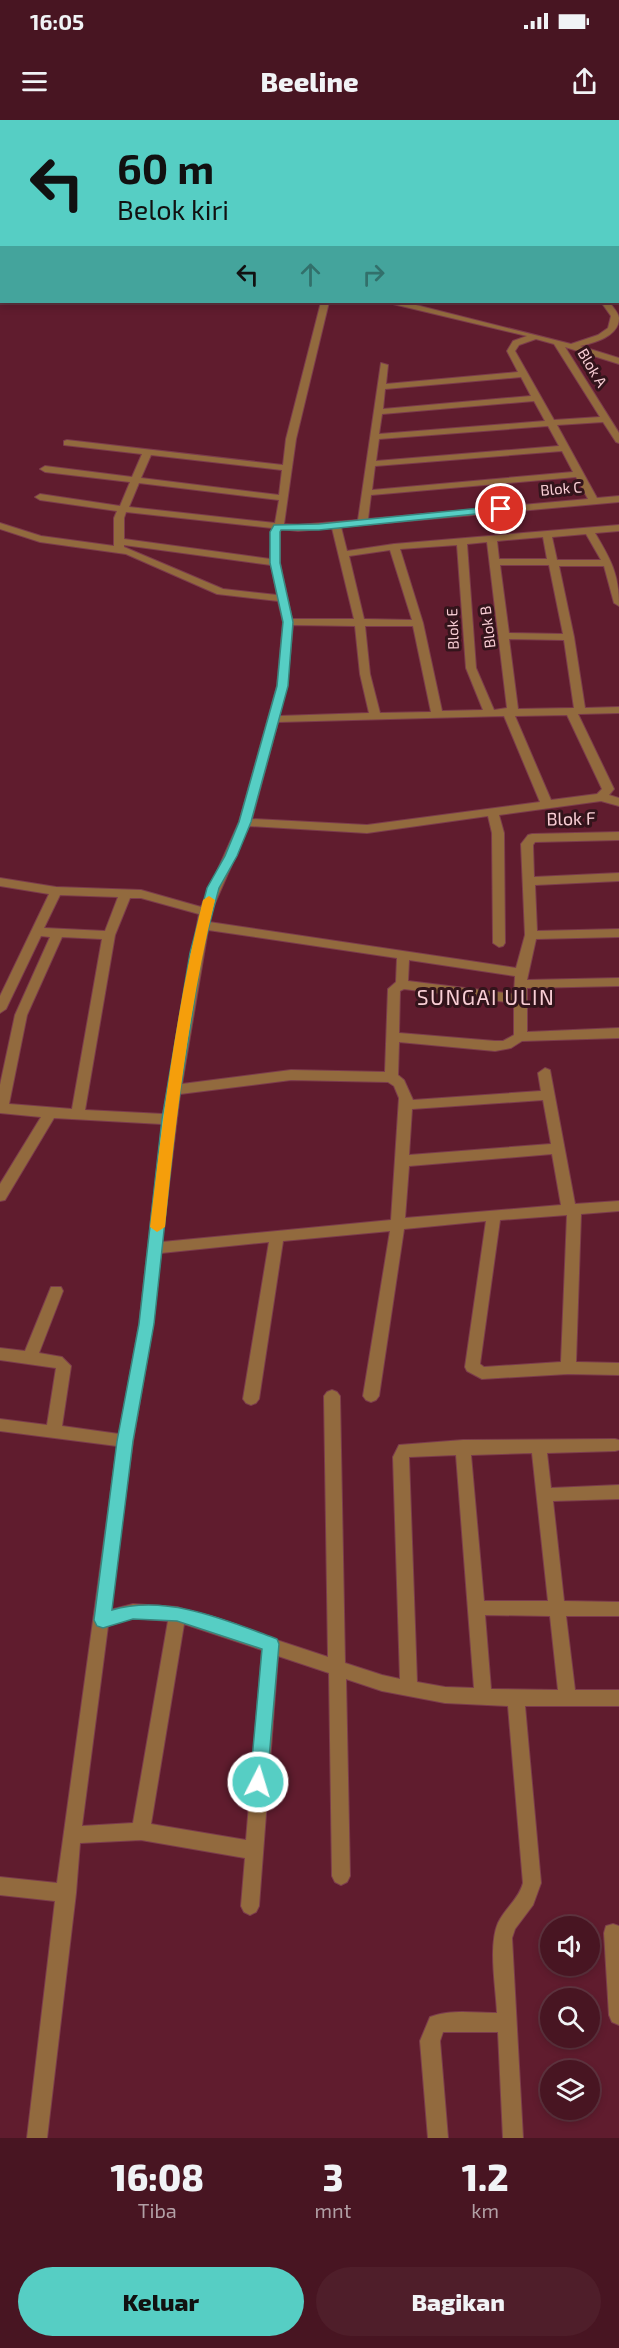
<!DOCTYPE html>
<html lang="id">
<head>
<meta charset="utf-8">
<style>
	:root { --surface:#481522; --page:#4f1e2a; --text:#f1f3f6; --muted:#b19fa5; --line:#603440; --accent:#56cec4 }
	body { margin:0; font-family:"Exo 2",sans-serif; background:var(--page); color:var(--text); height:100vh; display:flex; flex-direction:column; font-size:22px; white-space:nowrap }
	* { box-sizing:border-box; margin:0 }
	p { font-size:20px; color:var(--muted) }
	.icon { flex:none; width:33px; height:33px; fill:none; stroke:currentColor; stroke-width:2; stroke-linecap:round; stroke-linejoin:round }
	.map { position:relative; height:2018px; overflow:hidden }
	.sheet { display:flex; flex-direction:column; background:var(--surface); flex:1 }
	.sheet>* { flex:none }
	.banner { position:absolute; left:0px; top:0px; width:620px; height:183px; box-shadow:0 3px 9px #0003,0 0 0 2px var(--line); background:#56cec4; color:#111; overflow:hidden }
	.controls { position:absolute; left:540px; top:1796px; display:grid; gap:12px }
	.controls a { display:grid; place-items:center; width:60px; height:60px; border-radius:50%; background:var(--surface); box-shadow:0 3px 9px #0003,0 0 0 2px var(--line); font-size:30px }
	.pin { position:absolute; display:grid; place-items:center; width:51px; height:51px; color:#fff; margin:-26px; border:3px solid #fff; border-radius:50%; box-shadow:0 2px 6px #0007 }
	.me { position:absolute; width:66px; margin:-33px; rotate:5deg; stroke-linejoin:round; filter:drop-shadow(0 0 4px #0008) }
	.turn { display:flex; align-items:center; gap:21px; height:126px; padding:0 18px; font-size:27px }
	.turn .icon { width:78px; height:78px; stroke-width:2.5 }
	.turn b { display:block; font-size:42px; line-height:51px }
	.lanes { display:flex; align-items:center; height:57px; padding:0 18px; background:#0003; justify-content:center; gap:30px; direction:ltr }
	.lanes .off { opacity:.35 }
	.eta { display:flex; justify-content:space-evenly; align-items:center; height:102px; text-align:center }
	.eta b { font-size:36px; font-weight:800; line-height:42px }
	.action { display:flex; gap:12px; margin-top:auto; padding:12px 18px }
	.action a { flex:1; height:69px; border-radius:36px; background:var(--accent); color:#111; font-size:24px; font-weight:800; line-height:69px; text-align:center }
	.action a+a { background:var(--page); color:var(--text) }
	.status { display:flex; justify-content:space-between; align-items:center; height:42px; padding:0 30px; background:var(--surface); direction:ltr }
	.status svg { height:16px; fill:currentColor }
	header { display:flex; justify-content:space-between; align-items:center; height:78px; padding:0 18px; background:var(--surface); font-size:27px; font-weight:800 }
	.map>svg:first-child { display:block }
</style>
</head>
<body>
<div class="status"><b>16:05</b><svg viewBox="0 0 49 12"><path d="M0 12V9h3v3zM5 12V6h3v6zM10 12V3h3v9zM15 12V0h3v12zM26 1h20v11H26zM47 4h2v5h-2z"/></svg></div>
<header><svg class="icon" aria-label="menu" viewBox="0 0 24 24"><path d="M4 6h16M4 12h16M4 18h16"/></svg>Beeline<svg class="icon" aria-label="share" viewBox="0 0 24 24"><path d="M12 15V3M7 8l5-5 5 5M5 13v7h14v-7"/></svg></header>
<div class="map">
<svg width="619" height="2018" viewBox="0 0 619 2018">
	<rect width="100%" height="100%" fill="#601c2e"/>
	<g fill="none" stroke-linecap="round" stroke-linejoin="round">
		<defs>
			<g id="minor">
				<path d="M335,0H343V2H336Z"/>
				<path d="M394,0H418L392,2Z"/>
				<path d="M452,0H460V2H453Z"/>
				<rect x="482" y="0" width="8" height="2"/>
				<path d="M530,0H554L528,2Z"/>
				<path d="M567,0H575V2H568Z"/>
				<path d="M600,0H618L598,2Z"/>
				<rect x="618" y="68" width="1" height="4"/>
				<rect x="618" y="94" width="1" height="4"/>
				<rect x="618" y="113" width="1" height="6"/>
				<rect x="618" y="128" width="1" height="4"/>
				<path d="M321,182H329L296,319L284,404L298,405L358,400L381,243L388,245L386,264L518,252L507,231L513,221L527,216L393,184L392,182H404L571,224L598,215L608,208L611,196L601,182H609C612,186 618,192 619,198C619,217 593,223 580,226L619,238V244L565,227L619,313V323L616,322L603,302L557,305L597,378L619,376V382L341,407L347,431L394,424L619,405V411L595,413C611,440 619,454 619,486L614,483L604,446H559L574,517L585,588L619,587V593L578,594L614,669L609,675L619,678V686L601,681L499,695L504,713L505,823L503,826L499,827L493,823L492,713L488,696L367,713L249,706L211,792L209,802L516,848L525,815L521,724L528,715L532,714L619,712V720L535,722L533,725L534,757L619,753V761L535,765L537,811L619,809V817L536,819L527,860L619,858V866L527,868V912L619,908V918L522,921L511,928L495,931L399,922L398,955L404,960L413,980L541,971L538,953L545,948L550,950L575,1084L619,1081V1091L581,1094L576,1242L619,1243V1255L568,1254L482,1259L467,1251L465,1247L486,1101L404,1109L379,1276L376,1280L371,1282L366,1280L363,1276L390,1111L283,1121L259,1279L256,1283L251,1285L246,1283L243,1279L269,1122L161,1133L153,1205L133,1321L110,1490L133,1484L177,1487L328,1537L324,1276L327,1272L332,1270L337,1272L340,1276L345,1543L382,1555L400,1559L393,1337L399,1325L463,1320L615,1319L619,1320V1330L615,1331L547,1333L551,1368L619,1365V1379L553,1381L564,1481L619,1482V1496H566L575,1570H619V1586H525L541,1763L533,1785L515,1809L512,1818L523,2018H503L498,1912H443L440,1921L448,2018H428L420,1921L430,1897C451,1889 475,1893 497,1893C496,1868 488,1826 498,1803C505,1788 519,1779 523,1763L508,1586L445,1583L382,1571L346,1559L350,1756L347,1762L341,1765L335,1762L332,1756L329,1553L278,1536L259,1786L256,1792L250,1795L244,1792L241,1786L245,1738L141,1720L80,1723L76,1773L47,2018H27L55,1781L0,1775V1757L57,1763L117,1326L0,1311V1299L47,1305L56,1248L0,1240V1228L25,1231L51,1167H61L63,1171L39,1233L62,1237L71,1246L62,1306L119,1314L139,1205L162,1004L54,998L5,1080L0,1081V1064L41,997L0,993V965L15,895L50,817L41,816L6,889L0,893V876L49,774L0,766V758L56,767L141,770L201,787L239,702L277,566L283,502L278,481L217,474L126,434L40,422L0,409V403L41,416L114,426V398L117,391L40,380L35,377L40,374L120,386L130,362L45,352L40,349L45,346L132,357L142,334L64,325V321L67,320L283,345L286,319ZM536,219L554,224L600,297L554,300L515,231L519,225ZM521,257L531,276L383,289L385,269ZM534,281L545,301L379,314L382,294ZM548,306L559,326L376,341L379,319ZM562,331L573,352L372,370L375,346ZM151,335L282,350L279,375L141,358ZM576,357L588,379L368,399L371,375ZM139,363L279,380L275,403L129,387ZM126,392L272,408L270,439L124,419V398ZM332,408L354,499H292L280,443V412L281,409L298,411ZM586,414L601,440H557L552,417ZM543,417L547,439H499L497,421ZM487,422L507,588L494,590L476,548L467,424ZM124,425L271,445L277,475L223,469L124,427ZM457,425L466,548L483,590L442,591L423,503L400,429ZM390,430L412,500L364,499L349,436ZM500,445H549L563,514L509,513ZM293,505L355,506L360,554L369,593L279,596L287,566ZM365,506H413L431,592L380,593L370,554ZM509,519L564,520L574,588L518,589ZM567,595L602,669L597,674L551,680L515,596ZM504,596L540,682L367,705L252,699L278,602ZM60,775L118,777L105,811L44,808ZM130,778H141L199,794L163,994L85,990L115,815ZM208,810L397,838L396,862L388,869L385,952L291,950L182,964ZM62,817L102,819L72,989L9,984L27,895ZM409,840L515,856L514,874L408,861ZM404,869L514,883V915L503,921H495L399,913L400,871ZM291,960L388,962L394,966L399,978L391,1100L162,1122L180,974ZM543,980L551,1024L409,1035L412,989ZM552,1034L561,1085L405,1098L409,1046ZM567,1095L561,1242L484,1247L480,1244L500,1100ZM532,1333L548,1481H484L471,1335ZM456,1335L474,1568L445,1567L417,1562L409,1337ZM485,1495L550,1496L558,1570L491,1569ZM133,1498L168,1501L133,1703L82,1706L108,1506ZM184,1504L262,1530L246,1720L151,1704Z"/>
				<path d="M613,1804L619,1806V1905L612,1902L609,1895L604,1813L606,1806Z"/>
			</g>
		</defs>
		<!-- minor casing -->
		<use href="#minor" stroke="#7c3c4c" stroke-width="2"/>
		<!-- minor -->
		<use href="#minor" fill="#926a3e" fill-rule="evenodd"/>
	</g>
	<!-- route -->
	<path fill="#56cec4" stroke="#38867f" stroke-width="1.5" d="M501,386L506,389L505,391L319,410H281L280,412V443L293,502L288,566L251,702L237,736L219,768L202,833L176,999L154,1204L133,1321L112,1490C167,1474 226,1500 277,1519L279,1524L267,1662L265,1668L258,1670L252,1668L250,1662L262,1529L177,1501L133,1499L103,1508L97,1506L94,1500L117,1321L139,1204L162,999L190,833L207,768L225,736L239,702L277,566L283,502L270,443V412L274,405L319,404Z"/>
	<!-- slow -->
	<path fill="#f59e0b" d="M209,776L215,780C189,887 176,997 165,1107L157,1112L150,1107C163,997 176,887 203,780Z"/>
	<g text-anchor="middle" stroke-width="6" stroke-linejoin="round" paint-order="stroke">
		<!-- far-street labels -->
		<g font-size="15" fill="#f9ced5" stroke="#33141b">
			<text transform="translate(592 248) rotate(59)" y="5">Blok A</text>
			<text transform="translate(561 369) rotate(-5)" y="5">Blok C</text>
			<text transform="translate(488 507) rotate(-97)" y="5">Blok B</text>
			<text transform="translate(453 509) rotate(-92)" y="5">Blok E</text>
		</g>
		<!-- street labels -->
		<g font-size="18" fill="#f9ced5" stroke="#33141b">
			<text transform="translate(571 699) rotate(-1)" y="6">Blok F</text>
		</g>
		<!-- quarter labels -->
		<g font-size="21" letter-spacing="1.5" fill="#f9ced5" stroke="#33141b">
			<text x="486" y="885">SUNGAI ULIN</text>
		</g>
	</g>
</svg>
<div class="controls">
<a><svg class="icon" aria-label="sound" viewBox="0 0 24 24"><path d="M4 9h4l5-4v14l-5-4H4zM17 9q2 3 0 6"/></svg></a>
<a><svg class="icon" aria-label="search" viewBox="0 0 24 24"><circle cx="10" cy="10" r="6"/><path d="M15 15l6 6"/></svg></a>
<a><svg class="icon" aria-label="layers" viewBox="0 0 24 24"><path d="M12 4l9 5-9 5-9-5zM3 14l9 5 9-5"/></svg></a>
</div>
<div class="pin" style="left:501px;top:389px;background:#d93025"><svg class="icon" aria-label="arrive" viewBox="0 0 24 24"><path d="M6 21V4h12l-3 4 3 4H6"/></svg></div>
<svg class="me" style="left:258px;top:1662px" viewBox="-20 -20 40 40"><circle r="17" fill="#56cec4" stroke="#fff" stroke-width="3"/><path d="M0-11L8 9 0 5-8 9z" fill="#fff"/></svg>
<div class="banner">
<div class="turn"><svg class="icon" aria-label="left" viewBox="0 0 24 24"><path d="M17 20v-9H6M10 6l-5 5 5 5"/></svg><div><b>60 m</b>Belok kiri</div></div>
<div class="lanes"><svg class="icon" aria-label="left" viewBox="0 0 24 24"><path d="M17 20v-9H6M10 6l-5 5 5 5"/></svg><svg class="icon off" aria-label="ahead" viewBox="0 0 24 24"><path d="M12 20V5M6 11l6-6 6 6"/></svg><svg class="icon off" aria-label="right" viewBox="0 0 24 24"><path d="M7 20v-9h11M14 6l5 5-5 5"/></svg></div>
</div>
</div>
<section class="sheet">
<div class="eta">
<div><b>16:08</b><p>Tiba</p></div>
<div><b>3</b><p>mnt</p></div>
<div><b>1.2</b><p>km</p></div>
</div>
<div class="action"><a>Keluar</a><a>Bagikan</a></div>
</section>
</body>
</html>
